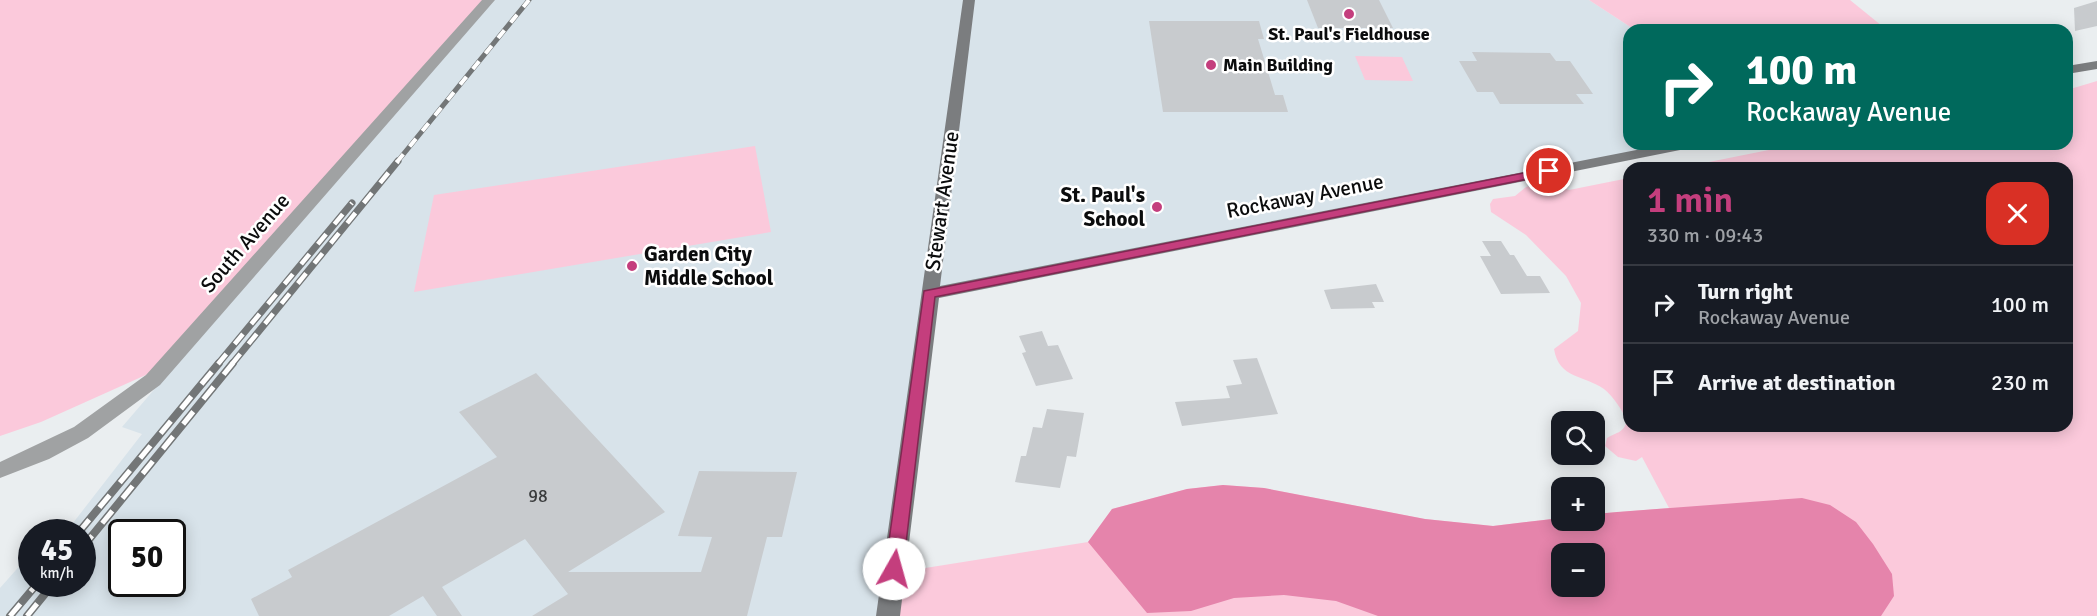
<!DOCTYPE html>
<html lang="en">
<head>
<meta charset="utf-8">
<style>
	:root { --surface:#171b24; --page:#242831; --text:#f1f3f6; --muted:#9ea1a6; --line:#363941; --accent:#c43e7d }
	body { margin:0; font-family:Signika,sans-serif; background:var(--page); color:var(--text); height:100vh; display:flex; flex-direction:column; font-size:22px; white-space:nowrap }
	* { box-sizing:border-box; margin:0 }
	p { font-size:20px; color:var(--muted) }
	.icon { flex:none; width:33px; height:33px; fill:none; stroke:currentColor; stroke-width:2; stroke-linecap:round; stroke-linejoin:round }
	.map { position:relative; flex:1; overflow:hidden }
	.drawer { position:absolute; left:1623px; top:162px; width:450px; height:270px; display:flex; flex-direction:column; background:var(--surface); border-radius:18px; box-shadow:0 3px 15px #0003 }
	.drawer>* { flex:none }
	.hud { position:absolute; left:1623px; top:24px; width:450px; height:126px; border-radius:18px; box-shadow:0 3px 15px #0003; background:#00695c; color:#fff; overflow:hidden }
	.fabs { position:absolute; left:1551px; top:411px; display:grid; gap:12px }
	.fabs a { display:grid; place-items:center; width:54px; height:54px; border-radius:12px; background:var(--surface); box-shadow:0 3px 15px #0003; font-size:30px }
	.speed { position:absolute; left:18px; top:519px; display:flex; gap:12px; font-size:30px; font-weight:700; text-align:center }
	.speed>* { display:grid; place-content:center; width:78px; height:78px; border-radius:50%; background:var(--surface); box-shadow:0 3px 15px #0003; line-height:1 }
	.speed small { font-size:15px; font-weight:400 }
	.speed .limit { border:3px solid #111; border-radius:9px; background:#fff; color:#111 }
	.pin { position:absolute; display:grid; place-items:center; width:51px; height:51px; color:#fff; margin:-26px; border:3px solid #fff; border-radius:50%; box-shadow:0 2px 6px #0007 }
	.me { position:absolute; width:66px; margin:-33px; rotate:7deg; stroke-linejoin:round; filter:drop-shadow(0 0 4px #0008) }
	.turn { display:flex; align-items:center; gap:21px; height:126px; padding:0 24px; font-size:27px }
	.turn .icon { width:78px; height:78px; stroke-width:2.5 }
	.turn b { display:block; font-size:42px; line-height:51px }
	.round { display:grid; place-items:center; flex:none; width:63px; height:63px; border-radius:18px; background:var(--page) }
	.head { display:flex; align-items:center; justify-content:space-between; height:102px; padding:0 24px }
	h1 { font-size:36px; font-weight:600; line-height:45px; color:var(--accent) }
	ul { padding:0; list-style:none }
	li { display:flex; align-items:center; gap:18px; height:78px; padding:0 24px; border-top:2px solid var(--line) }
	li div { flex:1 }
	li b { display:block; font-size:22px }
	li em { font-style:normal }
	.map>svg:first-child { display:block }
</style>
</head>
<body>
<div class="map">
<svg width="2097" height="616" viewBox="0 0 2097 616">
	<rect width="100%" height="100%" fill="#eaeef0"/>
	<!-- built -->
	<path fill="#d8e3ea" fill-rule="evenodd" d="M488,0H1589L1635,30H1629V144H1693L931,294L889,616H0V588L31,553L32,584H82V532H66L142,434L122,427ZM122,532H172V584H122Z"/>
	<!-- green -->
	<g fill="#fbc9db" fill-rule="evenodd">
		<path d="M0,0H486L148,374L41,422L0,436Z"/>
		<path d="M1589,0H1850L1887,30H1635Z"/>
		<path d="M1355,56L1402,57L1413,81L1365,80Z"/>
		<path d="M2097,81V616H889L894,573L1088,542L1112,509L1187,489L1223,485L1264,488L1425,519L1493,526L1561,518L1562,520H1594L1595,514L1669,508L1642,457L1636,461L1618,457L1605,446L1607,438C1617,432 1624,433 1627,420C1621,409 1614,397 1604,389C1584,375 1559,379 1554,349L1578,331L1581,303L1566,276L1526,235L1491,212L1490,204L1493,199L1515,196L1526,187L1537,184L1555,185L1569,190L1629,178V426H2067V168H1679L1798,144H2067V90ZM1562,554H1594V586H1562Z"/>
		<path d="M755,146L771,232L414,292L434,195Z"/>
	</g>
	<!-- water -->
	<path fill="#e584ab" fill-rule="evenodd" d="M1223,485L1264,488L1425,519L1493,526L1561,518L1562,520H1594L1595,514L1617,512L1802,498L1830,505L1856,522L1873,544L1892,574L1894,596L1881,616H1378L1336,601L1284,595L1234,598L1191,611L1147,613L1088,542L1112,509L1187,489ZM1562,554H1594V586H1562Z"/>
	<!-- building -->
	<g fill="#c8cbce">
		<path d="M1307,0H1379L1393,28H1318Z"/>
		<path d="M2097,1V26L2075,31L2074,8Z"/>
		<path d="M1149,21H1259L1264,39H1258L1275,95H1283L1288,112H1163Z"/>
		<path d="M1472,52L1550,53L1556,61H1570L1593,94H1576L1584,104H1500L1493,92H1477L1459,61H1477Z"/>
		<path d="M1482,241H1501L1510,255H1514L1527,276H1540L1550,293L1501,294L1480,256H1491Z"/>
		<path d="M1376,284L1384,302H1372L1375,308L1331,309L1324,290Z"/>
		<path d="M1042,331L1048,346L1058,345L1073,379L1036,386L1022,353L1026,352L1019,336Z"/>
		<path d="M1257,358L1278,414L1182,426L1175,402L1230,398L1226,386L1242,384L1233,360Z"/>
		<path d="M536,373L665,512L568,572H701L712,537L678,536L699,471L797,472L782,537H767L747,616H532L568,594L525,539L442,587L462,616H437L423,596L389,616H259L251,599L292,577L288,570L497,457L459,412Z"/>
		<path d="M1047,409L1084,413L1076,457L1067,456L1060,488L1015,482L1021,456H1026L1033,427L1042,428Z"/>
	</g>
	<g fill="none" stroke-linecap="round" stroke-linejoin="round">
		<!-- tertiary -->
		<path fill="#a0a2a3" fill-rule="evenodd" d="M482,0H495L160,385L88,438L49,459L0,478V462L74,427L146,375Z"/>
		<!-- secondary -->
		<g fill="#7b7d7f" fill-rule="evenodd">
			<path d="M963,0H975L940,286L1667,144H1697L1690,148L939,298L900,616H876Z"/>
			<path d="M2097,61V69L2067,74V66Z"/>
		</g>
		<defs>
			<path id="rail-far2" d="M397,162L529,0"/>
			<g id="rail-far1">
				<path d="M218,364L352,203"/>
				<path d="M232,364L398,161"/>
			</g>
			<g id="rail">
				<path d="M79,532L219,363"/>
				<path d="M82,548L233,363"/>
				<path d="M10,616L37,584"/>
				<path d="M27,616L53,584"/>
			</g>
		</defs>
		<!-- rail-far2 casing -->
		<use href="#rail-far2" stroke="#737677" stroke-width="5"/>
		<!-- rail-far1 casing -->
		<use href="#rail-far1" stroke="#737677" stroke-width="7"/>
		<!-- rail casing -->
		<use href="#rail" stroke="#737677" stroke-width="8"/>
		<!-- rail-far2 -->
		<use href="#rail-far2" stroke="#fff" stroke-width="4" stroke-dasharray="10" stroke-linecap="butt"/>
		<!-- rail-far1 -->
		<use href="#rail-far1" stroke="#fff" stroke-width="4.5" stroke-dasharray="13" stroke-linecap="butt"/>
		<!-- rail -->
		<use href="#rail" stroke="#fff" stroke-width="5" stroke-dasharray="16" stroke-linecap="butt"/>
	</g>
	<!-- route -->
	<path fill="#c43e7d" stroke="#7f2851" stroke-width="1.5" d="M1549,168L1553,169V174L935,297L903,569L900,574H888L885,569L924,291Z"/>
	<!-- markers -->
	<g fill="#c43e7d" stroke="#fff" stroke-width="2">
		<circle cx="1349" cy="14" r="6"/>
		<circle cx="1211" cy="65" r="6"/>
		<circle cx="1157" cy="207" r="6"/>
		<circle cx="632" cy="266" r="6"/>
	</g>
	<g text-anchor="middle" stroke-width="5" stroke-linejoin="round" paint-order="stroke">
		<!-- far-poi labels -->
		<g font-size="18" font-weight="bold" fill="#0b0c0d" stroke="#fff">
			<text x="1349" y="40">St. Paul's Fieldhouse</text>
			<text x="1223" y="71" text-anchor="start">Main Building</text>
		</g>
		<!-- number labels -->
		<g font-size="18" fill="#3a3c3d">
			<text x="538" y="502">98</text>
		</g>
		<!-- poi labels -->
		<g font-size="21" font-weight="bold" fill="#0b0c0d" stroke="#fff" text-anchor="end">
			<text x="1145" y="202">St. Paul's<tspan x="1145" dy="24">School</tspan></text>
			<text x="644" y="261" text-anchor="start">Garden City<tspan x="644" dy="24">Middle School</tspan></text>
		</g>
		<!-- street labels -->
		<g font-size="21" fill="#0b0c0d" stroke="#fff">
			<text transform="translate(1305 196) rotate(-11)" y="7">Rockaway Avenue</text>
			<text transform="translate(942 201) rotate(-82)" y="7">Stewart Avenue</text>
			<text transform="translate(245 243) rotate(-49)" y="7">South Avenue</text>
		</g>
	</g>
</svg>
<div class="fabs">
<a><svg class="icon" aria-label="search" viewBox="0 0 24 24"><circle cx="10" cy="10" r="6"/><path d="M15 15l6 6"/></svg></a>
<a>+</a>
<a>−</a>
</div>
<div class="speed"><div>45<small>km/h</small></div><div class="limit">50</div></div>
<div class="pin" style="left:1549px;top:171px;background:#d93025"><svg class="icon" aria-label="arrive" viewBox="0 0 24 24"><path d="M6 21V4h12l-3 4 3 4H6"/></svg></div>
<svg class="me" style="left:894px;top:569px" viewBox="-20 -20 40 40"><circle r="19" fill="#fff"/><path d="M0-13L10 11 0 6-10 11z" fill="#c43e7d"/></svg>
<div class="hud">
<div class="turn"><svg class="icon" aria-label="right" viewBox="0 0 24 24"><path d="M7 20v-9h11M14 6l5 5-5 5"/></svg><div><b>100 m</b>Rockaway Avenue</div></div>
</div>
<section class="drawer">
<div class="head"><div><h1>1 min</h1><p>330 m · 09:43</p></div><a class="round" style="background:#d93025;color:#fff"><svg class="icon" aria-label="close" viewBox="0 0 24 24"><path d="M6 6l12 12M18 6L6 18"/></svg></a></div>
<ul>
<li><svg class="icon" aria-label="right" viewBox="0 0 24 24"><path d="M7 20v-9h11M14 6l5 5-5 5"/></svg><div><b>Turn right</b><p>Rockaway Avenue</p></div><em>100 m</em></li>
<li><svg class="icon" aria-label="arrive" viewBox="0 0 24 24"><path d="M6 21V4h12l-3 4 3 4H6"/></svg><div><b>Arrive at destination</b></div><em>230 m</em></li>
</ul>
</section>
</div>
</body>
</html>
